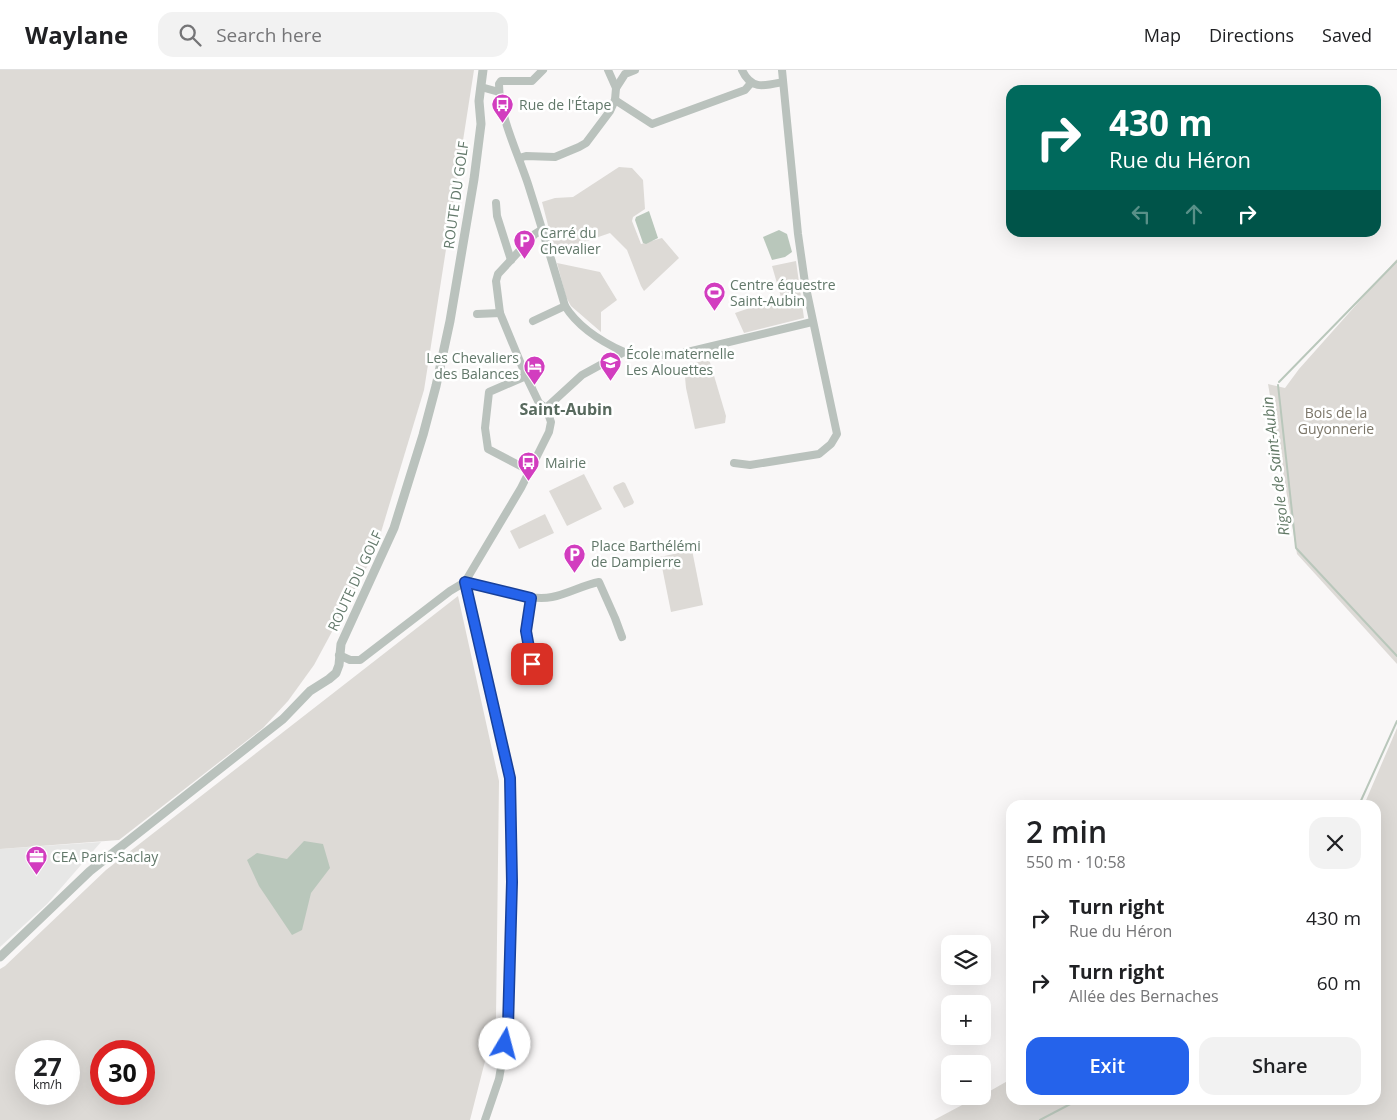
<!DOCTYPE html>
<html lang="en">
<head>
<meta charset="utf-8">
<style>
	:root { --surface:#fff; --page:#f2f2f2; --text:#202124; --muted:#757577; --line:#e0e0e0; --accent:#2563eb }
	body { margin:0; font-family:"Open Sans",sans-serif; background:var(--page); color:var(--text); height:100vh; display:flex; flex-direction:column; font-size:19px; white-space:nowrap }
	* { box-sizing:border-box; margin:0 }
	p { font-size:16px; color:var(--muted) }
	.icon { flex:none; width:28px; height:28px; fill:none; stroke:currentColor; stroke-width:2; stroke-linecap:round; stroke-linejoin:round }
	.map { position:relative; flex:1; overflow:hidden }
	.drawer { position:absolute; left:1006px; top:730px; width:375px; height:305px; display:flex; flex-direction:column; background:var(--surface); border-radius:15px; box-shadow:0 5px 20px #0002 }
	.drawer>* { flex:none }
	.hud { position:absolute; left:1006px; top:15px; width:375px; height:152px; border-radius:15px; box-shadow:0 5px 20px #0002; background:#00695c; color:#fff; overflow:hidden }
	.tools { position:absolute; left:941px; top:865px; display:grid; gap:10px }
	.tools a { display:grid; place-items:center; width:50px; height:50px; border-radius:10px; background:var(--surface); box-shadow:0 5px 20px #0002; font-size:25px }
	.speed { position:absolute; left:15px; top:970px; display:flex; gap:10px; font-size:25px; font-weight:700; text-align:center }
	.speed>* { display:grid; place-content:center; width:65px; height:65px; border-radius:50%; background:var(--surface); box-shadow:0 5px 20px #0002; line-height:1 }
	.speed small { font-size:12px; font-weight:400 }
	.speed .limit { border:8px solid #d22; background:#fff; color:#111 }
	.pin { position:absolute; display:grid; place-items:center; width:42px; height:42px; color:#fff; margin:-21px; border-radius:10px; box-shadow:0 2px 8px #0006 }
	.me { position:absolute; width:55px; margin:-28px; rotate:8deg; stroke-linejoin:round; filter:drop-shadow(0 0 4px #0008) }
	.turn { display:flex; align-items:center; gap:18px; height:105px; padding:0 20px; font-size:22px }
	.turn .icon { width:65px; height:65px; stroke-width:2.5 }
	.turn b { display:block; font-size:35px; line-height:42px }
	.lanes { display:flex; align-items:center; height:48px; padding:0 20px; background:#0003; justify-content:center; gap:25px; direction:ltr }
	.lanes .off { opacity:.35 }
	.round { display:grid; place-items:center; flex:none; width:52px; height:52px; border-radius:15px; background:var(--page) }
	.headline { display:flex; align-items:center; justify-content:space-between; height:85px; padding:0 20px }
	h1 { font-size:30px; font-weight:600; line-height:38px }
	.button { display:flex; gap:10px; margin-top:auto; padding:10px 20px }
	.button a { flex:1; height:58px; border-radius:15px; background:var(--accent); color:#fff; font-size:20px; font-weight:600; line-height:58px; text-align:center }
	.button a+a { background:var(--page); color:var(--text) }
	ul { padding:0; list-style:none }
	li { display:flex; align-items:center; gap:15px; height:65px; padding:0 20px }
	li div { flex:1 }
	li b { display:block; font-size:19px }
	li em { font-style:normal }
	header { display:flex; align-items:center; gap:30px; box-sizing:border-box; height:70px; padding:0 25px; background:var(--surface); border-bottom:1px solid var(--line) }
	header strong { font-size:24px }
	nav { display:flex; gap:28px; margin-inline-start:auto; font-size:18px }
	.search { width:350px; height:45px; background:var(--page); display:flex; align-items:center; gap:12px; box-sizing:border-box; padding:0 18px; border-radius:15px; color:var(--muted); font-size:19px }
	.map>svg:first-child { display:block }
</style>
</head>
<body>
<header>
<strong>Waylane</strong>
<div class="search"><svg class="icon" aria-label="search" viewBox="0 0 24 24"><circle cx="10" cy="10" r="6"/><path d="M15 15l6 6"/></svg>Search here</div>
<nav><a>Map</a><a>Directions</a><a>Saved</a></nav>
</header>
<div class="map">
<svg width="1397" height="1050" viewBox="0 0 1397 1050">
	<rect width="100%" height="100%" fill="#f9f7f7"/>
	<!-- built -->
	<path fill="#e7e7e6" d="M101,772L47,834L0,877V779Z"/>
	<!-- green -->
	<g fill="#dddad6" fill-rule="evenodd">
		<path d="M0,0H474L424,320L375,482L314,595L288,631L263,658L119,770L0,779Z"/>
		<path d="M619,97L632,98L643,110L645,139L633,147L632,151L641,174L662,168L679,188L644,221L641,216L627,180L610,163L555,182L542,132L555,128L573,127Z"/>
		<path d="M1397,189V594L1297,484L1268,314L1285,318L1299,299Z"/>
		<path d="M796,191L804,248L744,263L735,243L781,227L772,196Z"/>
		<path d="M557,193L600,202L617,230L601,242V262L571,236L566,227Z"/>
		<path d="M709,289L726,346L725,353L695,359L686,318L684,296Z"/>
		<path d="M584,404L602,439L567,456L549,421Z"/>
		<path d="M623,412L625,413L634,432L633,434L624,438L613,418L614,416Z"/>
		<path d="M545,444L554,463L519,479L510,461Z"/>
		<path d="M692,480L703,535L671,542L660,487Z"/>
		<path d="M458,526L499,711L496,948L470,1050H0V899L5,896L106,800ZM26,981H69V1024H26ZM101,981H144V1024H101Z"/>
		<path d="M1397,658V1050H934L979,1026H982L983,1025L1011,1009V1030H1376V735H1364Z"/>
	</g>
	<!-- water -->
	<g fill="#b9c7bb">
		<path d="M649,141L658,168L646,174L643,173L635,150L636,147Z"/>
		<path d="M779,160L787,164L792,182L785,187L772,190L763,167Z"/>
		<path d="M304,771L323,774L330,798L311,823L302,860L292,865L259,816L247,790L257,783L287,789Z"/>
	</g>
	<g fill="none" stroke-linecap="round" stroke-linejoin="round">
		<!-- stream -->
		<g stroke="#b9c7bb" stroke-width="2">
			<path d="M1279,312L1397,191"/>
			<path d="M1278,315L1296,478L1397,586"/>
			<path d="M1359,735L1397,651"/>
			<path d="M1040,1050L1078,1030"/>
		</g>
		<!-- minor -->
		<g stroke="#bac2bd" stroke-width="8">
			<path d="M543,0L532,11H501L499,14C499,45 518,84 528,114C541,155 553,195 565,236C578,257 602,272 624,282"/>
			<path d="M608,0L616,18"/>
			<path d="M742,0C751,20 764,16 783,12"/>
			<path d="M481,17L499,22"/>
			<path d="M615,30L652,54L745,20L751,13"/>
			<path d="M519,88L526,86L555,87L579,77L586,73L610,41L615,30L616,18L625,4L635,0"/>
			<path d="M496,133L497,146L511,190"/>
			<path d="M543,159L535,164L498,204L496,211L500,243L526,306L539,333L546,338"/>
			<path d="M477,244L500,243"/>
			<path d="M533,251L565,236"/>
			<path d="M526,306L489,322L485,358L488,379L530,401"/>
			<path d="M734,393L750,395L819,384L831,374L837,364L805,213L798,164L782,0"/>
			<path d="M465,512L510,708L512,812L508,957L499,1009L485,1050"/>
			<path d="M465,512C489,517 528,532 552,527C568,524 583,515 599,512L615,548L622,567"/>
			<path d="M531,528L526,561L532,594"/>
			<path d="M339,585L350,590H360L450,521L465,512L521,418L549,362L551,352L546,338L582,305L624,282L651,285H675L812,252"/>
		</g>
		<!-- tertiary -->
		<path stroke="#bac2bd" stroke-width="9" d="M0,887L90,801L283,649L310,621L329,609L336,603L339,595L341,574L394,458L423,365L436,316L450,251L474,109L481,54L479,31L483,0"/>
	</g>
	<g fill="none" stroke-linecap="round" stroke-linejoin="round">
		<defs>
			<path id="route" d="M505,974L508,957L512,812L510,708L465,512L531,528L526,561L532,594"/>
		</defs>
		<!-- route casing -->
		<use href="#route" stroke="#184099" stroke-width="12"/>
		<!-- route -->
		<use href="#route" stroke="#2563eb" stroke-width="9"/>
	</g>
	<!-- icons -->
	<defs>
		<symbol id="bus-pin" viewBox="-11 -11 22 30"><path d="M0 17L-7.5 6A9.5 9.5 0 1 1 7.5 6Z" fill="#d23dbf" stroke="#fff"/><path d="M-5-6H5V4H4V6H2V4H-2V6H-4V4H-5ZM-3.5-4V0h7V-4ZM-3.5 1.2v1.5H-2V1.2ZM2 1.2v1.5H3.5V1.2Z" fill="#fff"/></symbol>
		<symbol id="parking-pin" viewBox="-11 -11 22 30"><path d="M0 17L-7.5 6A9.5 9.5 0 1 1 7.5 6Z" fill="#d23dbf" stroke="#fff"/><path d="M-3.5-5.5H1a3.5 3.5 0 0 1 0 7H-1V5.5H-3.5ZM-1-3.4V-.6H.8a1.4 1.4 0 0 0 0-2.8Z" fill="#fff"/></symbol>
		<symbol id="stadium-pin" viewBox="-11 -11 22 30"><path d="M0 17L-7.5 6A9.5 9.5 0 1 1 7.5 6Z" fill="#d23dbf" stroke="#fff"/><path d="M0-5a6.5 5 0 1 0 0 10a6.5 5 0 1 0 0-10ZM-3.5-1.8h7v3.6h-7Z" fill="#fff"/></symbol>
		<symbol id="school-pin" viewBox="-11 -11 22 30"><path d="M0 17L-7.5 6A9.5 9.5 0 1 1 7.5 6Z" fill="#d23dbf" stroke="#fff"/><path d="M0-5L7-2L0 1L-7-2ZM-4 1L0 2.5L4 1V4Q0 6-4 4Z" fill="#fff"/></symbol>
		<symbol id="hotel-pin" viewBox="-11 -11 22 30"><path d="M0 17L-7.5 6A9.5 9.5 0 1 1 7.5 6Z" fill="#d23dbf" stroke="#fff"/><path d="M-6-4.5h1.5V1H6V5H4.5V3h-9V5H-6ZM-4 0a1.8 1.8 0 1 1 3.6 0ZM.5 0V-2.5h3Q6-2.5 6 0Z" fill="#fff"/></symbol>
		<symbol id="office-pin" viewBox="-11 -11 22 30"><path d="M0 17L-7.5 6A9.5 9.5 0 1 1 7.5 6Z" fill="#d23dbf" stroke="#fff"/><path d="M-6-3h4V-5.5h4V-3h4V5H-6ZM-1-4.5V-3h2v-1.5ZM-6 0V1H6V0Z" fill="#fff"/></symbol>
	</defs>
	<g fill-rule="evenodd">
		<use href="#bus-pin" x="490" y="22" width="25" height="34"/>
		<use href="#parking-pin" x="512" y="158" width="25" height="34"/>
		<use href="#stadium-pin" x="702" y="210" width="25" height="34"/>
		<use href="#school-pin" x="598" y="280" width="25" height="34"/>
		<use href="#hotel-pin" x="522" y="284" width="25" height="34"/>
		<use href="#bus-pin" x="516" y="380" width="25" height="34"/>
		<use href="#parking-pin" x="562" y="472" width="25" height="34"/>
		<use href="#office-pin" x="24" y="774" width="25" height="34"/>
	</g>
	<g text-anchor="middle" stroke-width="5" stroke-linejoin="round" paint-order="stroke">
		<!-- poi labels -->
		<g font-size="14" fill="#62786a" stroke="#fff" text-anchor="start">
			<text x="519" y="40">Rue de l'Étape</text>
			<text x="540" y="168">Carré du<tspan x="540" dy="16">Chevalier</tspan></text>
			<text x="730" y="220">Centre équestre<tspan x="730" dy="16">Saint-Aubin</tspan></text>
			<text x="626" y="289">École maternelle<tspan x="626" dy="16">Les Alouettes</tspan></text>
			<text x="519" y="293" text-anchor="end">Les Chevaliers<tspan x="519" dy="16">des Balances</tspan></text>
			<text x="545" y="398">Mairie</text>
			<text x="591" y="481">Place Barthélémi<tspan x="591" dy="16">de Dampierre</tspan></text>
			<text x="52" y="792">CEA Paris-Saclay</text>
		</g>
		<!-- street labels -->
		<g font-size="14" fill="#62786a" stroke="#fff">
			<text transform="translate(456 125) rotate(-82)" y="5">ROUTE DU GOLF</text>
			<text transform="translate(355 511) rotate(-65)" y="5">ROUTE DU GOLF</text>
		</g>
		<!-- park labels -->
		<g font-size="14" fill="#7c7669" stroke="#fff">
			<text x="1336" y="348">Bois de la<tspan x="1336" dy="16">Guyonnerie</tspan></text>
		</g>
		<!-- water labels -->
		<g font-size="15" font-style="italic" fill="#617865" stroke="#fff">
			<text transform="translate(1276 396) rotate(-97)" y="5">Rigole de Saint-Aubin</text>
		</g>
		<!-- quarter labels -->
		<g font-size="16" font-weight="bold" fill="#586a5e" stroke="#fff">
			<text x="566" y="345">Saint-Aubin</text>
		</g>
	</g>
</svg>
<div class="tools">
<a><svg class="icon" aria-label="layers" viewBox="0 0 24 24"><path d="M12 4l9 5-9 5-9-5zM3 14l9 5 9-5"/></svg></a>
<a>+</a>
<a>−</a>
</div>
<div class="speed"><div>27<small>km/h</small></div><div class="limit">30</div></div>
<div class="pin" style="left:532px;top:594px;background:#d93025"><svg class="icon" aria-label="arrive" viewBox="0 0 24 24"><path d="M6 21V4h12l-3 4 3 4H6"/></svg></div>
<svg class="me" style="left:505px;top:974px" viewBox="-20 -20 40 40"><circle r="19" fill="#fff"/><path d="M0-13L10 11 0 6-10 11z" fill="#2563eb"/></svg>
<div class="hud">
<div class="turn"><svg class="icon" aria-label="right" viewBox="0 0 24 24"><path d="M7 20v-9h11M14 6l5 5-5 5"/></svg><div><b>430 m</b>Rue du Héron</div></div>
<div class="lanes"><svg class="icon off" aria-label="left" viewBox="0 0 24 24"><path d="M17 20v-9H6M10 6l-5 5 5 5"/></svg><svg class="icon off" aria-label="ahead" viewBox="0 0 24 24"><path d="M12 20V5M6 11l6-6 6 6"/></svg><svg class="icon" aria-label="right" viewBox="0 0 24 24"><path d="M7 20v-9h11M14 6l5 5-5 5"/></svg></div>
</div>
<section class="drawer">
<div class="headline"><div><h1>2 min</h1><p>550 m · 10:58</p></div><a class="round"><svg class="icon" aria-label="close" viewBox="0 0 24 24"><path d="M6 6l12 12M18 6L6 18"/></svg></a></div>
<ul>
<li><svg class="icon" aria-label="right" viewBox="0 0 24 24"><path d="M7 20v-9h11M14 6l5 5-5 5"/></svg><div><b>Turn right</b><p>Rue du Héron</p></div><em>430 m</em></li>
<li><svg class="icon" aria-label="right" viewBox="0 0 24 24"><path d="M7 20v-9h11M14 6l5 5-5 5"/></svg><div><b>Turn right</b><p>Allée des Bernaches</p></div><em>60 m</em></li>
</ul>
<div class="button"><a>Exit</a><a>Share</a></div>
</section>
</div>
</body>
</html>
